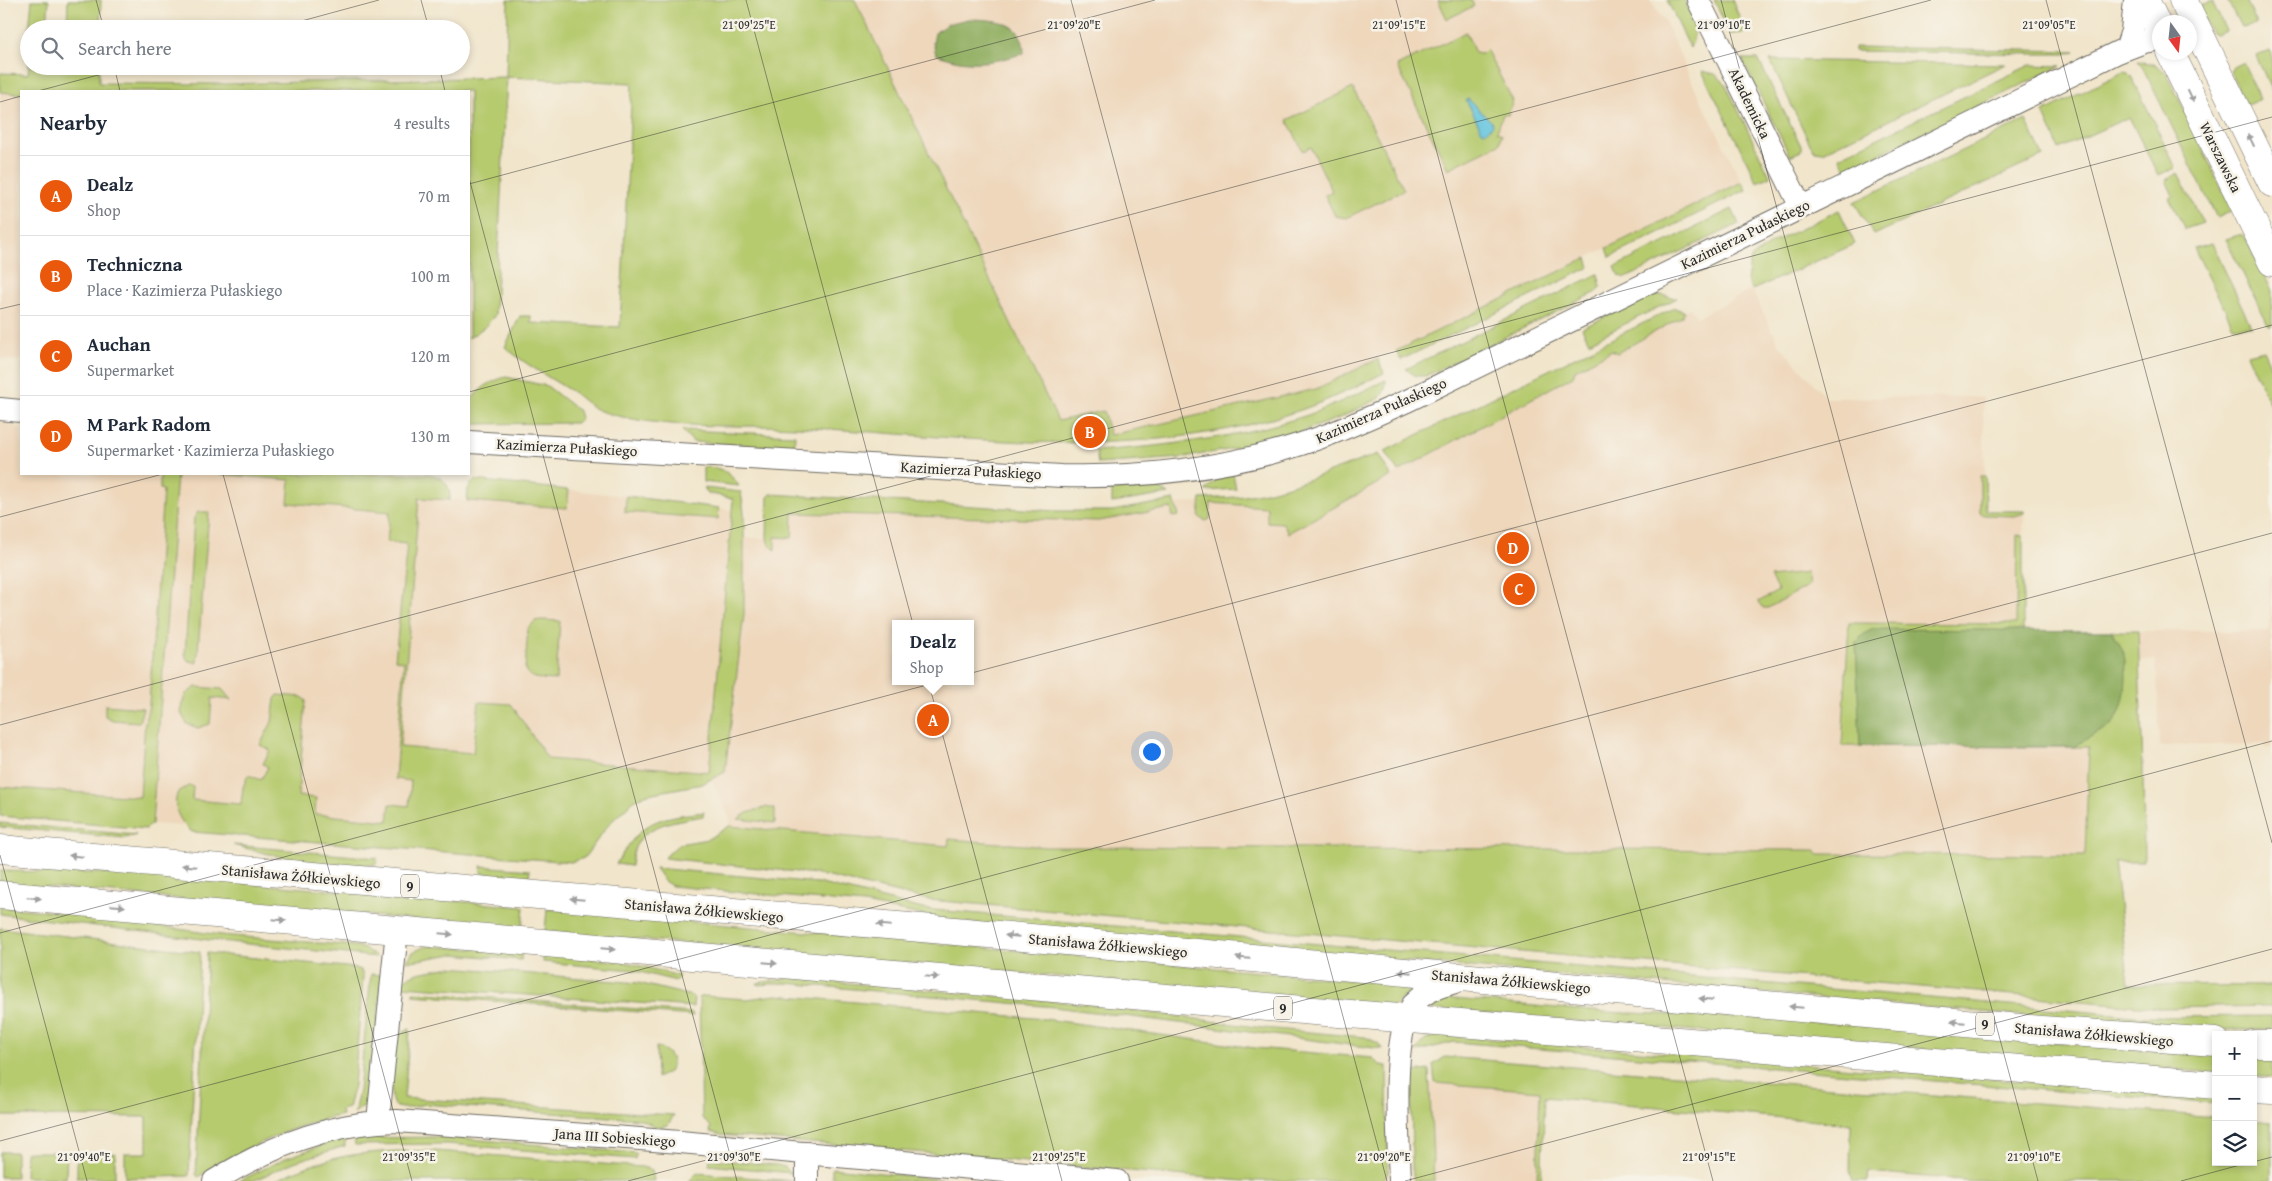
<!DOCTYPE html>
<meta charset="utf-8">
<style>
body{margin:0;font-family:"Gentium Book Plus",serif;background:#f2f2f3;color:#1f2937}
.controls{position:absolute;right:15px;bottom:15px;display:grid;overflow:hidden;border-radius:0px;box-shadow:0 2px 8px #0003}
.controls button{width:45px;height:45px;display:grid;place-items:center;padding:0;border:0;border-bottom:1px solid #e0e1e3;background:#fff;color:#1f2937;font:25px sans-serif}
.compass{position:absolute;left:2152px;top:15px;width:45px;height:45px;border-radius:50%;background:#fff;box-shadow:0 2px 8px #0003;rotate:165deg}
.you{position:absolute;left:1151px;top:751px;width:18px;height:18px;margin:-12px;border:4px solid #fff;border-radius:50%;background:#1a73e8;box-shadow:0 0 0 8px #1a73e833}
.badge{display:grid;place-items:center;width:32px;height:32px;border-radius:50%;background:#ea580c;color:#fff;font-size:16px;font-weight:700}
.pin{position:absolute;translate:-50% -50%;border:2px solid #fff;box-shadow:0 1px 5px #0006}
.popup{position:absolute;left:892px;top:620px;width:82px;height:65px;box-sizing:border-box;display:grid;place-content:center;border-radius:0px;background:#fff;filter:drop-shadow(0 1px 4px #0005);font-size:16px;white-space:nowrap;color:#747a83}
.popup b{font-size:19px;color:#1f2937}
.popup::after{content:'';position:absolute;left:50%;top:100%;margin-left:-10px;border:10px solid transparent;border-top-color:#fff}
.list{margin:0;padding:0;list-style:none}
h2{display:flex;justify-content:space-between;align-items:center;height:65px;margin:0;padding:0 20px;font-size:21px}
h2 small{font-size:16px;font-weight:400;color:#747a83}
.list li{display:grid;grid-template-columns:32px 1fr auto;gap:15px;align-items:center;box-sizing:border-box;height:80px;padding:0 20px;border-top:1px solid #e0e1e3}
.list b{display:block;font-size:19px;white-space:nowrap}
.list p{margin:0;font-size:16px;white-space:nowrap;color:#747a83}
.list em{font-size:16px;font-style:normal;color:#747a83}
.icon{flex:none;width:28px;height:28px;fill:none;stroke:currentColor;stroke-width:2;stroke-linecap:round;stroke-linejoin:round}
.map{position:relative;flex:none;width:2272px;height:1181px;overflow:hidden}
.search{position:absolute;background:#fff;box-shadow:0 2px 8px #0003;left:20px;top:20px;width:450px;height:55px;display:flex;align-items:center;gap:12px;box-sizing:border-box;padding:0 18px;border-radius:28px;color:#747a83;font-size:19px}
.panel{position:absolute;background:#fff;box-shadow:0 2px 8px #0003;left:20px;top:90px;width:450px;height:385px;border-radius:0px}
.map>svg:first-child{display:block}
.built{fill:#eed7bb;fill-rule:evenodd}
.green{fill:#b6ca6e;stroke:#707a4c}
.forest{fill:#90ae61;stroke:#5e6c46}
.water{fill:#60c3df;stroke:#467785}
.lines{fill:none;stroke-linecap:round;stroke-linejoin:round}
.minor-casing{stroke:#706c63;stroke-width:24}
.major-casing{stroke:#706c63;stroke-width:29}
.minor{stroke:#fff;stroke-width:22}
.major{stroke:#fff;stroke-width:28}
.oneway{fill:#a0a0a0}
.ticks{fill:none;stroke:#2b2b2b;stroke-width:1;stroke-opacity:0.45}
.labels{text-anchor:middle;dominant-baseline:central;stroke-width:5;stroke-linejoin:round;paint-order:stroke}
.shield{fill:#f7f3e8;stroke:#686764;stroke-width:1}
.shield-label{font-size:14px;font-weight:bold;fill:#2b2b2b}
.street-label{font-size:15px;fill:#2b2b2b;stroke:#f7f3e8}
.ticks-label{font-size:12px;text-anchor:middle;fill:#2b2b2b;stroke:#f7f3e8;stroke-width:5;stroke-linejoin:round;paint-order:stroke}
</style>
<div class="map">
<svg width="2272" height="1181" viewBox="0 0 2272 1181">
<rect width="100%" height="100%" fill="#f7f3e8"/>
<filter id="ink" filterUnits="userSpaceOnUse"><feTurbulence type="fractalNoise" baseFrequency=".02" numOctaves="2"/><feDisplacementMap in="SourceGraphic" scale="10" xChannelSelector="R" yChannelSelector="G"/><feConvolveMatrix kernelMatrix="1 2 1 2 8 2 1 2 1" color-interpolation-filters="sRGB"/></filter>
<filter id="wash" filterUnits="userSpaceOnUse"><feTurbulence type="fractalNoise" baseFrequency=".0096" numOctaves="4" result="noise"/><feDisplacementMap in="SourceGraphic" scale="20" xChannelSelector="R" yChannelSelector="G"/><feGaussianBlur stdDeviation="1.12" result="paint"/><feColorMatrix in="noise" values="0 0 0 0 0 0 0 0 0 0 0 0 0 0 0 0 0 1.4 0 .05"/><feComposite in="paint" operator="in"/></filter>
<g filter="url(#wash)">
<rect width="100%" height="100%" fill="#f1e5cb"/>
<path class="built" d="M855,0H1649L1665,21L1689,76L1742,182L1316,389L1110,436L1102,411L1058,421Z
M0,92L21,94V361L0,359Z
M1752,290L1779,344L1826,398L1983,397L1985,476L1980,477V512L1984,515L2015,516L2024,513L2023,536H2017L2016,624L1849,623L1842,746L2089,747L2085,855L1816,854V850L1047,847L949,839V846L729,826L730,819L712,780L725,772L744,614V538H792L793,513L1099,521L1171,508L1176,504L1200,502L1268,507L1283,523L1288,533L1573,377L1575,370L1612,350L1617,353L1671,323L1683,316L1684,311L1690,308L1697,317ZM896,624H970V681H896Z
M0,421H9L17,428H21V474H218L290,480L289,503L390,512L387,541L407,543L395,660L404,661L396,779L412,780L409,806L390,804L388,821L315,814L316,798L243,792L241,804L192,800L183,824L185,826L152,824L155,798L0,787Z
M474,480L626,496L731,510L709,772L400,747L419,498L466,501L468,489Z
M2272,576V748H2265L2264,744L2160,746L2156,660H2140L2138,631H2270L2268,577Z
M1429,1083L1540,1091L1537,1181H1434Z"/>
<path class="green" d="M32,0H49L47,25L44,29H29Z
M68,0H101L100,29H69L67,25Z
M508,0H855L1058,421L1103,411L1110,435L1316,389L1378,359L1384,373C1357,386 1330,400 1301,410C1137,465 964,436 796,427C731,424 663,431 600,411C587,406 578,394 566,388C545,375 525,364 505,347L520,316H531V323L620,327L632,83L507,77L495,315L486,326L469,338V91H21V94L0,92V73L28,74L29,63V66H99V83L223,84L506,77Z
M1438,0H1471L1474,6L1447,19Z
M1667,0H1684C1693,18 1699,29 1690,48Z
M1714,0H1732L1746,33L1730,34Z
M2227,0H2246L2257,24L2241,27Z
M2212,1L2226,31L2216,35L2212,34L2198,6Z
M1466,32L1475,53L1481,54L1486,49L1513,101L1508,115L1503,114L1497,132L1502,134L1499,144L1448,169L1397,66Z
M1854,47L2075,51L2065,54H2034L1854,51Z
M2270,50L2272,54V91L2256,56Z
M1742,59H1758L1801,146V151L1790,156Z
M1770,60L2006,64L1823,152L1815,151L1811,146Z
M2137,61L2154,64L2167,74L2232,211L2217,218L2143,68Z
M2243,62L2260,99L2247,105L2230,72L2233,67Z
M2030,65L2061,66L1846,170L1839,157Z
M1702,71L1715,74L1725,83L1770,176L1757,182Z
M2123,72L2128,73L2132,77L2176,168L2158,175L2129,117L2059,149L2043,112Z
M1353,88L1404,190L1346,218L1335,216L1325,195L1332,191L1311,147L1303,151L1287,120Z
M2026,120L2043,156L1874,235L1854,202Z
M2178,173L2203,223L2185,229L2169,198L2173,196L2166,180Z
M1742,182L1746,190L1610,257L1607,248Z
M1732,209L1739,224L1626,278L1619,276L1615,267Z
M1839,210L1855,244L1752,290L1747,280L1751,258L1770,244Z
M2239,235H2244L2272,291V325H2268L2226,239Z
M2212,243L2251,326H2233L2194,248Z
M1587,258L1590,267L1401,360L1396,351Z
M1598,274L1601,287L1597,292L1426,376H1416L1406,369Z
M1661,295L1677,298L1589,342L1582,328L1648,296Z
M1674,308L1684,311L1683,316L1617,353L1612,350L1575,370L1573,376L1398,472L1385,451Z
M2263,350L2272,369V409L2247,354Z
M506,377L547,386L579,411L581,418L576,423L469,424V402C479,389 490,381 506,377Z
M1386,380L1385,390L1380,398L1337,419L1297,433L1227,450L1180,458L1098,464L1096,451C1164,446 1230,439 1295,419C1327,410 1356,394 1386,380Z
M682,430L795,435L794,448L693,442Z
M1378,454L1391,476L1288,533L1283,523L1267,522V507L1211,503L1210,519L1206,521L1199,517L1201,499C1213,498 1225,498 1236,497C1283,492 1334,470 1378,454Z
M703,467C719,466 730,472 739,486L703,482Z
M1233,473L1236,489L1205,491L1220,477Z
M160,474H177L152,824L146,829L0,816V787L140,797L145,722L149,705L163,490L160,489Z
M218,474H429C444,477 450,484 450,500L419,498L400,747L473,753L479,702L511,704L548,759L709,772L733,499L708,493L704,488L741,492L744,512V614L725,772L702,784L648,794L634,800L609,824L584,858L571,862L192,832C180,822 171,807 178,792L190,785L193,787L192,800L241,804L243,787L248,775L261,780L268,767L263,764L270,750L260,745L272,722L275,699L278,695L302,697L306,700L298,796L316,798L315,814L388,821L390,804L409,806L411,781L395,779L404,661L395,660L407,544L387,542L390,512L288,503L290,480Z
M1980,476H1985L1986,511H2024V513L2015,516L1984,515L1980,512Z
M474,480L569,490L567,508L467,501L468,489Z
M1148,486L1157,487L1169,494L1112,503V489L1114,488Z
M771,494L1057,511H1112L1174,500L1179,516L1173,517L1171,508L1099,521L793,513L792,538L775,537V550L768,543L767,537L768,497Z
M626,496L719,508L718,519L625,512Z
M198,512H209L197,663L187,660L185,654L194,518Z
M2017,535L2023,536V632L2138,631L2143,768L2144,862H2114L2129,985L2272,986V1006L2161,1008L929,900L816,874L664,858L679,844L708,839L729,826L948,846L949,839L1047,847L1816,850L1817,854L2085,855L2089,747L1842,746L1849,623L2016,624Z
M1807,573L1809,585L1768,608H1763L1758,602L1778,591L1770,577Z
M541,620L560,621L556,680C545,679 529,681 525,669L528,628L535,621Z
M196,687L222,689L231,700L212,698L210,724L198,728L187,724L181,713L185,695Z
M105,705L143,708L139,722L112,720L105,716Z
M766,807L775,809V823L738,819L747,813Z
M704,812L703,816C670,822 633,824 631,866L616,864C643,820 654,818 704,812Z
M0,823L136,835L125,838L0,827Z
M233,845L377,858L376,864C327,870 280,857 233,845Z
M481,866L530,870L528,884L482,873Z
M655,868L818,883L923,909L2146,1017L2272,1016V1030H2187L959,922L864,904L672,886L664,881Z
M0,871L141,874L524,907L522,929L0,883Z
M0,907L60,912L220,935L357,946L367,950L376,957L209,940L0,914Z
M547,909L1407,985L1408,993L1395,1006L545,931Z
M0,928L200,952L189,1176L125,1178V1153H147V1117L0,1116Z
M426,946L522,952L521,960L453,954L406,962L413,952Z
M207,953L356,968L361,970L363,977L354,1085L348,1108L341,1110L342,1115C289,1126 243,1150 198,1177L196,1174Z
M543,954L625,962L679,976L676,981L632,970L543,962Z
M451,967L638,983L692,996L694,999L693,1007L402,986V980L417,973Z
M371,974L382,975L371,1091L366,1104L354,1113L359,1090Z
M790,978L1085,1004L1263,1028L1365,1037L1378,1043L1382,1049L1054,1007L786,983L758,985L757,983Z
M413,992L692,1013L693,1016L413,995Z
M776,995L1045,1019L1255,1048L1373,1058L1380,1065L1387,1066L1388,1173L1383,1181H1243L721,1135L710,1132L711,1127L702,1118L699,998L703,996L747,999Z
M1443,998L1604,1012L1781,1019L2216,1056V1073L1428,1009L1430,1001Z
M410,1029L404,1098L674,1115L668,1125L657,1127L639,1119L424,1104C386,1116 390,1101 393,1070C394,1060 393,1046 398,1038C400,1033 405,1031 410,1029Z
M1438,1035L2216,1097V1104L1454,1042L1415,1052L1425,1040Z
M656,1047C668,1049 677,1060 669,1072L657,1078Z
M1445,1057L2216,1117V1162H2253V1120L2272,1122V1181H1976L1868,1172L1867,1181H1853L1850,1171L1851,1124L1545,1097L1541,1181H1537L1540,1091L1435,1083L1433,1065Z
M2272,1057V1078L2253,1076V1058Z
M1429,1070L1434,1181H1414L1412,1168L1411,1072Z
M354,1136H358L359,1138L447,1137L636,1153L635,1159L447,1144L355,1145Z
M345,1137V1146L294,1162L253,1181H239L286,1158Z
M398,1151H436L642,1167L652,1170L654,1181H274C319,1159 348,1153 398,1151Z
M0,1152H16V1177H0Z
M26,1152H67L66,1178L25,1177Z
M77,1153H115V1178L77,1177Z
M710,1159L777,1165L785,1167L791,1173L709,1165Z
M832,1168L959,1181H876L832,1177Z
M697,1173L793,1181H689Z"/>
<path class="forest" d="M968,19C994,20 1024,19 1024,53C994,63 965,67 936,54L933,43L935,33L947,24Z
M1873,629L2112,631C2115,638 2121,645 2123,652C2129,670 2126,713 2111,725C2099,734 2086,737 2075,747L1860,746L1856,642L1864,634Z"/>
<path class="water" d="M1468,99L1493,123V125L1485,132L1482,131L1466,100Z"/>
</g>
<g filter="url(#ink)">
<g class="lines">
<defs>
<path id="minor" d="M1698,0L1801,207
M2126,49L2132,31L2135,0
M0,409L21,411
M469,442L1061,476C1152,478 1245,466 1330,434C1356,424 1382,412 1407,401L2118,52L2144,42L2160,39
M378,1121L397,930
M214,1181C269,1147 332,1122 397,1121L680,1142L1117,1181
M807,1181V1153
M1400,1181C1399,1142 1389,1028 1416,1001C1429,988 1449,984 1465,979"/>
<path id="major" d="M2145,0L2160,31
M2183,0L2272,183
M2170,52L2272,262
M0,849L933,929L2042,1030L2216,1042
M0,895L1314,1011L2216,1085
M2253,1044H2272
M2253,1089L2272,1090"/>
</defs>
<use href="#minor" class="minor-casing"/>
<use href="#major" class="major-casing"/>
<use href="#minor" class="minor"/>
<use href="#major" class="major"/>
</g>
<defs><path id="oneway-solid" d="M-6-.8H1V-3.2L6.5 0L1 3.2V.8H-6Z" transform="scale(1.25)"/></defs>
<g class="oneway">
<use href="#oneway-solid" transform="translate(2191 96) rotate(64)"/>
<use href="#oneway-solid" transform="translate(2251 140) rotate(-116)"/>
<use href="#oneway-solid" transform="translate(76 856) rotate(-175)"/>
<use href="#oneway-solid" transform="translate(189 866) rotate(-175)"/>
<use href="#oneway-solid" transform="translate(34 898) rotate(5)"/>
<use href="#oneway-solid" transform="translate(577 899) rotate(-175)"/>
<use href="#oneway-solid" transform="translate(118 906) rotate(5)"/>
<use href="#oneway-solid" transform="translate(279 920) rotate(5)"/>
<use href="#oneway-solid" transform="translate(884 925) rotate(-175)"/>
<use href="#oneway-solid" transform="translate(446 934) rotate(5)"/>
<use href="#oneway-solid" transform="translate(1012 936) rotate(-175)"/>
<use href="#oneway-solid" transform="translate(608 949) rotate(5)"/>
<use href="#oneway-solid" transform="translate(1243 958) rotate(-175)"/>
<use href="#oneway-solid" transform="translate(770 963) rotate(5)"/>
<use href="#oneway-solid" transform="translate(1405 972) rotate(-175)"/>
<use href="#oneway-solid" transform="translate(932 977) rotate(5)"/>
<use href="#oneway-solid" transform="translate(1706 999) rotate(-175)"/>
<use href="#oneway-solid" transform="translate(1796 1007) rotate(-175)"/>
<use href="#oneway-solid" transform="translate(1958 1022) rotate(-175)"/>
</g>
</g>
<path class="ticks" d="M96,0L104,29M421,0L429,29M746,0L1062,1181M1071,0L1387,1181M1396,0L1713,1181M1721,0L2038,1181M2046,0L2272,843M272,29L379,0M114,66L120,91M439,66L445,91M38,91L132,66M0,102L21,96M469,178L737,1181M469,184L1155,0M0,309L21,304M469,392L1931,0M223,474L412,1181M0,517L163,474M0,725L2272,117M0,855L87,1181M0,933L2272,325M0,1141L2272,533M2253,1162L2272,1157M628,1181L2272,741M1405,1181L2272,949M2181,1181L2251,1162"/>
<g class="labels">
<g class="shield">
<rect x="401" y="874.5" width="18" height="23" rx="4"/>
<rect x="1274" y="996.5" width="18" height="23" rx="4"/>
<rect x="1976" y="1012.5" width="18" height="23" rx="4"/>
</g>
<g class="shield-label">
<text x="410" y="886">9</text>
<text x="1283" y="1008">9</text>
<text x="1985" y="1024">9</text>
</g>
<g class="street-label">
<text transform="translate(1750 103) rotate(64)">Akademicka</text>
<text transform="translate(2221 157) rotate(64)">Warszawska</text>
<text transform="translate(1745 234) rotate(-26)">Kazimierza Pułaskiego</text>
<text transform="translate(1381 410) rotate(-24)">Kazimierza Pułaskiego</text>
<text transform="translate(567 447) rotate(3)">Kazimierza Pułaskiego</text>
<text transform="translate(971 470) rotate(3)">Kazimierza Pułaskiego</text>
<text transform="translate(301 876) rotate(5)">Stanisława Żółkiewskiego</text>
<text transform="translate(704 910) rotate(5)">Stanisława Żółkiewskiego</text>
<text transform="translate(1108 945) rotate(5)">Stanisława Żółkiewskiego</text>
<text transform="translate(1511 981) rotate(5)">Stanisława Żółkiewskiego</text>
<text transform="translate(2094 1034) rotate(5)">Stanisława Żółkiewskiego</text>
<text transform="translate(615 1137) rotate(4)">Jana III Sobieskiego</text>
</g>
</g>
<g class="ticks-label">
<text x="749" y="29">21°09'25"E</text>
<text x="1074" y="29">21°09'20"E</text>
<text x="1399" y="29">21°09'15"E</text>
<text x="1724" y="29">21°09'10"E</text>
<text x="2049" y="29">21°09'05"E</text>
<text x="84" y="1161">21°09'40"E</text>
<text x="409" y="1161">21°09'35"E</text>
<text x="734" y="1161">21°09'30"E</text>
<text x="1059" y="1161">21°09'25"E</text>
<text x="1384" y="1161">21°09'20"E</text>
<text x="1709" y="1161">21°09'15"E</text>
<text x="2034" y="1161">21°09'10"E</text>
</g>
</svg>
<div class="controls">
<button>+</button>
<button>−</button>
<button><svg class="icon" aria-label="layers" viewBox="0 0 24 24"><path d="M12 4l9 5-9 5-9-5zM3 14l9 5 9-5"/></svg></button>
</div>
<svg class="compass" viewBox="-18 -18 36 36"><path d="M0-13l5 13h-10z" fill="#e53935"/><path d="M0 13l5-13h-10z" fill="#747a83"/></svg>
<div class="you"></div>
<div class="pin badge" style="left:933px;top:720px">A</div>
<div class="popup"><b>Dealz</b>Shop</div>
<div class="pin badge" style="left:1090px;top:432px">B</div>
<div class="pin badge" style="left:1519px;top:589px">C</div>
<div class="pin badge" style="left:1513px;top:548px">D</div>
<div class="search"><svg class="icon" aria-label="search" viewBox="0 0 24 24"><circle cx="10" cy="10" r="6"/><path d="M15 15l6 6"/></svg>Search here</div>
<section class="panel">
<h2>Nearby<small>4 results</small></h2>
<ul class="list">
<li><span class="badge">A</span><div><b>Dealz</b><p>Shop</p></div><em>70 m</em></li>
<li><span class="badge">B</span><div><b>Techniczna</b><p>Place · Kazimierza Pułaskiego</p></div><em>100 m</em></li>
<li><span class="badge">C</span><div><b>Auchan</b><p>Supermarket</p></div><em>120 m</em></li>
<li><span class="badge">D</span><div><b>M Park Radom</b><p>Supermarket · Kazimierza Pułaskiego</p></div><em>130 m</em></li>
</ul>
</section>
</div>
